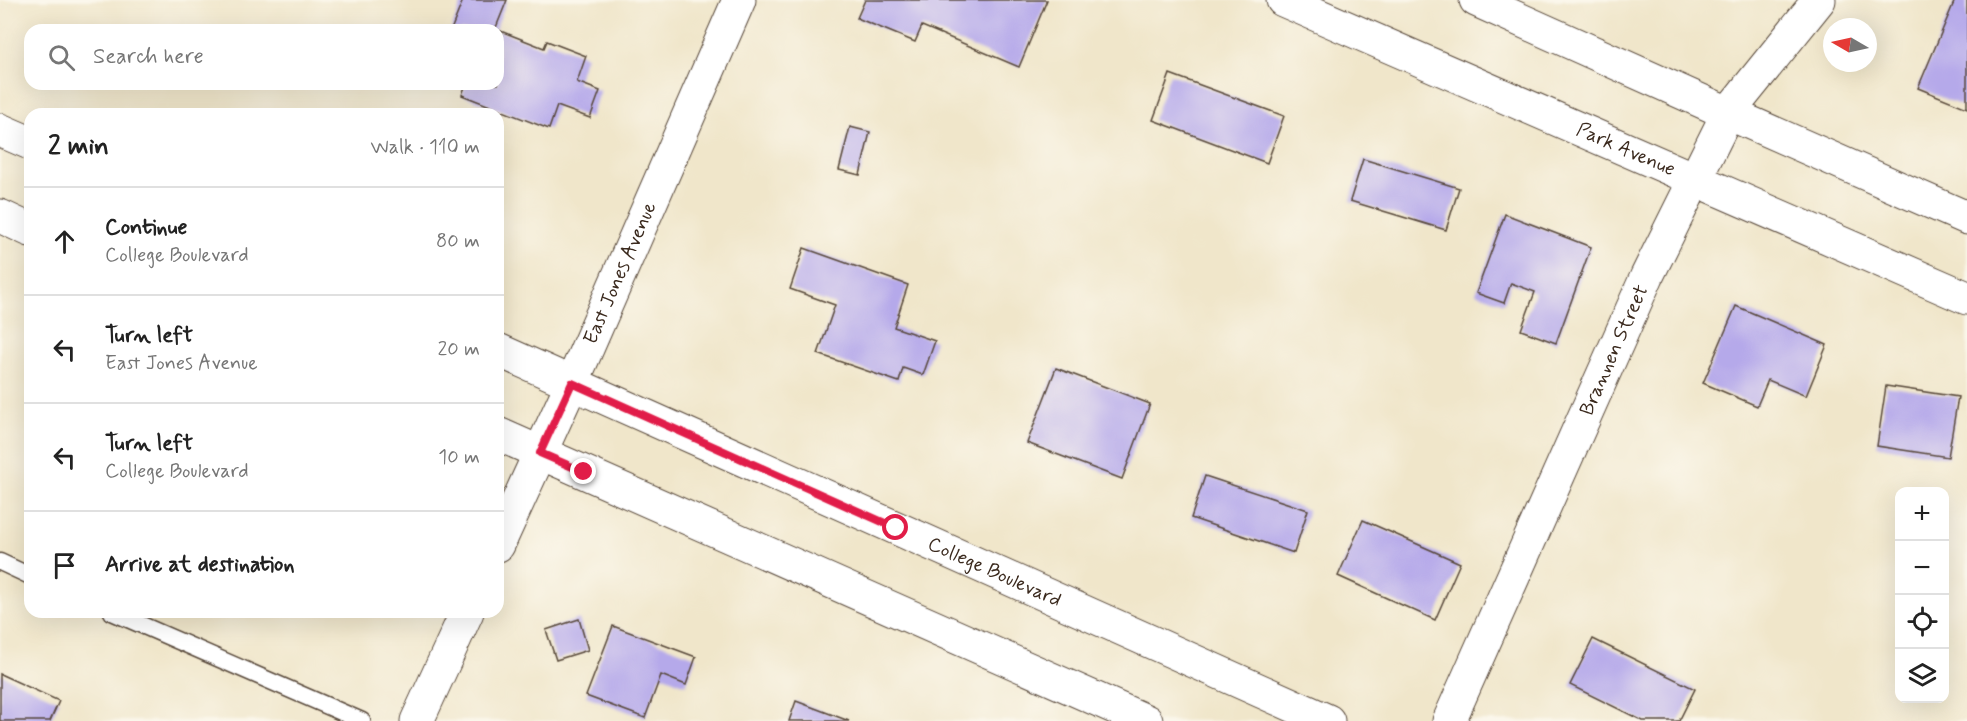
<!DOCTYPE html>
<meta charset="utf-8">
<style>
body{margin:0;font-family:Mynerve,sans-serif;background:#f2f2f2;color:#222}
.controls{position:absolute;right:18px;bottom:18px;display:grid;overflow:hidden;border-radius:12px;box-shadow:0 6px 24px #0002}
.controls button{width:54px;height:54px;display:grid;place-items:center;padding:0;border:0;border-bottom:2px solid #e0e0e0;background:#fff;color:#222;font:30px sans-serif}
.compass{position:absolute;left:1823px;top:18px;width:54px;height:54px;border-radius:50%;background:#fff;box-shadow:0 6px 24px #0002;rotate:279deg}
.stop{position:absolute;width:18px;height:18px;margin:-14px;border:4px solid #e11d48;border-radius:50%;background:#fff}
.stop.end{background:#e11d48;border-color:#fff;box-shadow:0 2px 6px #0008}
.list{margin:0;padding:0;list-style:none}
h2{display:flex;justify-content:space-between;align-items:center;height:78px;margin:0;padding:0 24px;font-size:26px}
h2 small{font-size:20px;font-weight:400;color:#767676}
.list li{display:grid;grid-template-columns:39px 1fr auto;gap:18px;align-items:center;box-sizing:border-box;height:108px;padding:0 24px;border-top:2px solid #e0e0e0}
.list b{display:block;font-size:22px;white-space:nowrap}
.list p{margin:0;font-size:20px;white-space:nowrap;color:#767676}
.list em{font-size:20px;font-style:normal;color:#767676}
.icon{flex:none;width:33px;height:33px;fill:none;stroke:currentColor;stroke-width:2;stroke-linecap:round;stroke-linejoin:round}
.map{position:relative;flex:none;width:1967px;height:721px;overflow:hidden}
.search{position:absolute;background:#fff;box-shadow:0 6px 24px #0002;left:24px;top:24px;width:480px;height:66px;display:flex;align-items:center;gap:15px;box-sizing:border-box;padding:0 21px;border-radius:18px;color:#767676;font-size:22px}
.panel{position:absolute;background:#fff;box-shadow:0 6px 24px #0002;left:24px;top:108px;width:480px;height:510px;border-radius:18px}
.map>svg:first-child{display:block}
.building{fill:#b5a9ea}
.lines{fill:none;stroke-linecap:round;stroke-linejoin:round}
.lane-casing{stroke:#564638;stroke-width:19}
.street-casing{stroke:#564638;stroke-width:35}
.secondary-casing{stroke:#564638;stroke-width:35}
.lane{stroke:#fff;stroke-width:16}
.street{stroke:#fff;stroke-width:33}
.secondary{stroke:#fff;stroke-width:33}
.route{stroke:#e11d48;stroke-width:8}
.labels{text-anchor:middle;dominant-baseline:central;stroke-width:4.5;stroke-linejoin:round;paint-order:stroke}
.street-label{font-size:20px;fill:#3b2a1e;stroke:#fbf7ec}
</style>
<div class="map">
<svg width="1967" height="721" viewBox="0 0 1967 721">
<rect width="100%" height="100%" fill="#fbf7ec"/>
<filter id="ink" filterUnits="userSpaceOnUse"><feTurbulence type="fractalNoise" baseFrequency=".0167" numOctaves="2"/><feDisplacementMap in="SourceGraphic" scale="12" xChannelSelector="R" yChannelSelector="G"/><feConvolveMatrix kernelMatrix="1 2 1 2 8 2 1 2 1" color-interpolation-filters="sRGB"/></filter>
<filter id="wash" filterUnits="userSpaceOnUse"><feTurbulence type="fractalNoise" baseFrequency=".008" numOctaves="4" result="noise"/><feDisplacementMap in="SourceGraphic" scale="24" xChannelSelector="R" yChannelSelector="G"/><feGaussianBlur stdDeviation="1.35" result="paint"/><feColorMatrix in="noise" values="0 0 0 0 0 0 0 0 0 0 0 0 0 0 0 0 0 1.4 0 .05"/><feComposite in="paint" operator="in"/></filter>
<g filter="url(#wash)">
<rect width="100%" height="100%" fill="#f0e6ca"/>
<g id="blocks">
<path class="building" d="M463,0H507L495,30H451Z
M865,0H1047L1019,67L922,26L915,42L857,18Z
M1955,0H1967V108L1918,88Z
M498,30L544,48L547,41L586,56L577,82L600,91L590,118L557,106L549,129L462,95L466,84H498Z
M1170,74L1284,116L1267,163L1153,120Z
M850,127L870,132L860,175L839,170Z
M1363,159L1459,188L1446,230L1350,201Z
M1505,214L1591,247L1556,343L1521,330L1535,292L1511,283L1504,303L1476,293Z
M804,248L908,285L894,327L935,341L923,375L903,368L899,382L818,354L835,305L790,289Z
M1736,306L1827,345L1806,396L1768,380L1757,406L1703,383Z
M1056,368L1150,404L1122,479L1027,443Z
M1886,386L1958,397L1948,457L1877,446Z
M1205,476L1308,510L1294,553L1191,518Z
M1363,520L1460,563L1435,620L1338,576Z
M579,619L588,650L556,660L546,630Z
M613,626L696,657L686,685L661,675L645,718L586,696Z
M1593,639L1695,689L1679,721H1643L1570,685Z
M0,674L59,701L50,721H0Z
M796,701L849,721H789Z"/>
</g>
</g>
<g filter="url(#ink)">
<use href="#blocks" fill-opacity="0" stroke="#564638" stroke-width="1.5"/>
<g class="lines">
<defs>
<path id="lane" d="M0,562L30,576
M112,612L362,721"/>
<g id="street">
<path id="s1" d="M1283,0L1967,298"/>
<path d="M1476,0L1728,113L1967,218"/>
<path d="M0,130L30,143"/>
<path d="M0,216L30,230"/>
<path id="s2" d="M498,350L1328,721"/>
<path d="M498,434L1146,721"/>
<path id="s3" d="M498,545L572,383L739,0"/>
<path d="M417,721L467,612"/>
</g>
<g id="secondary">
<path id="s4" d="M1449,721L1647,276L1728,113L1819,0"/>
</g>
</defs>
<use href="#lane" class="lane-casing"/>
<use href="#street" class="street-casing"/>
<use href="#secondary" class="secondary-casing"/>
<use href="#lane" class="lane"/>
<use href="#street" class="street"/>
<use href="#secondary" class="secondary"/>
</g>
</g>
<g class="lines" filter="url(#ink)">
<path class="route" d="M584,472L540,453L572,383L896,528"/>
</g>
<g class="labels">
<g class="street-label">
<text stroke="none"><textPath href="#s1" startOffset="374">Park Avenue</textPath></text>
<text stroke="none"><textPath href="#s3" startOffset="298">East Jones Avenue</textPath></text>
<text stroke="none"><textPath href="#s4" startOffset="406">Brannen Street</textPath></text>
<text stroke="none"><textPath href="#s2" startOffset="544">College Boulevard</textPath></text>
</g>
</g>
</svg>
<div class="controls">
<button>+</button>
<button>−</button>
<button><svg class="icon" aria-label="locate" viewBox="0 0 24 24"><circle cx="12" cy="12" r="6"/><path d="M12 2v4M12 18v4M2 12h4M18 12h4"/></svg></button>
<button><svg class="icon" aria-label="layers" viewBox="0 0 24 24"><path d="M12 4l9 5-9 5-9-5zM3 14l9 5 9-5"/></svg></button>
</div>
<svg class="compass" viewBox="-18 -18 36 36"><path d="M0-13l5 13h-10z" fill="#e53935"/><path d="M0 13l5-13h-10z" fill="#767676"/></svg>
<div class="stop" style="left:896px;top:528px"></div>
<div class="stop end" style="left:584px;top:472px"></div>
<div class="search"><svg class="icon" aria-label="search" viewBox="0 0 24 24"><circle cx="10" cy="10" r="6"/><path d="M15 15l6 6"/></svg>Search here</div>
<section class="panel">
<h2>2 min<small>Walk · 110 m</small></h2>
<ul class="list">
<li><svg class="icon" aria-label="ahead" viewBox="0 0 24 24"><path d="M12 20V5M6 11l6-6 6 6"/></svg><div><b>Continue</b><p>College Boulevard</p></div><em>80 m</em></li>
<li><svg class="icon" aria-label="left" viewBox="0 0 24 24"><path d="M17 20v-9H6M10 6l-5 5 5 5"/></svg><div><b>Turn left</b><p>East Jones Avenue</p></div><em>20 m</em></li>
<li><svg class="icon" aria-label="left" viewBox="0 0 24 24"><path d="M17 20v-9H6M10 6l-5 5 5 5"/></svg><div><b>Turn left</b><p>College Boulevard</p></div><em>10 m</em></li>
<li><svg class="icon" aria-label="arrive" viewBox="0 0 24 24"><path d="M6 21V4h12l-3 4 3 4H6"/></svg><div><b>Arrive at destination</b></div></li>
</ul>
</section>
</div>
